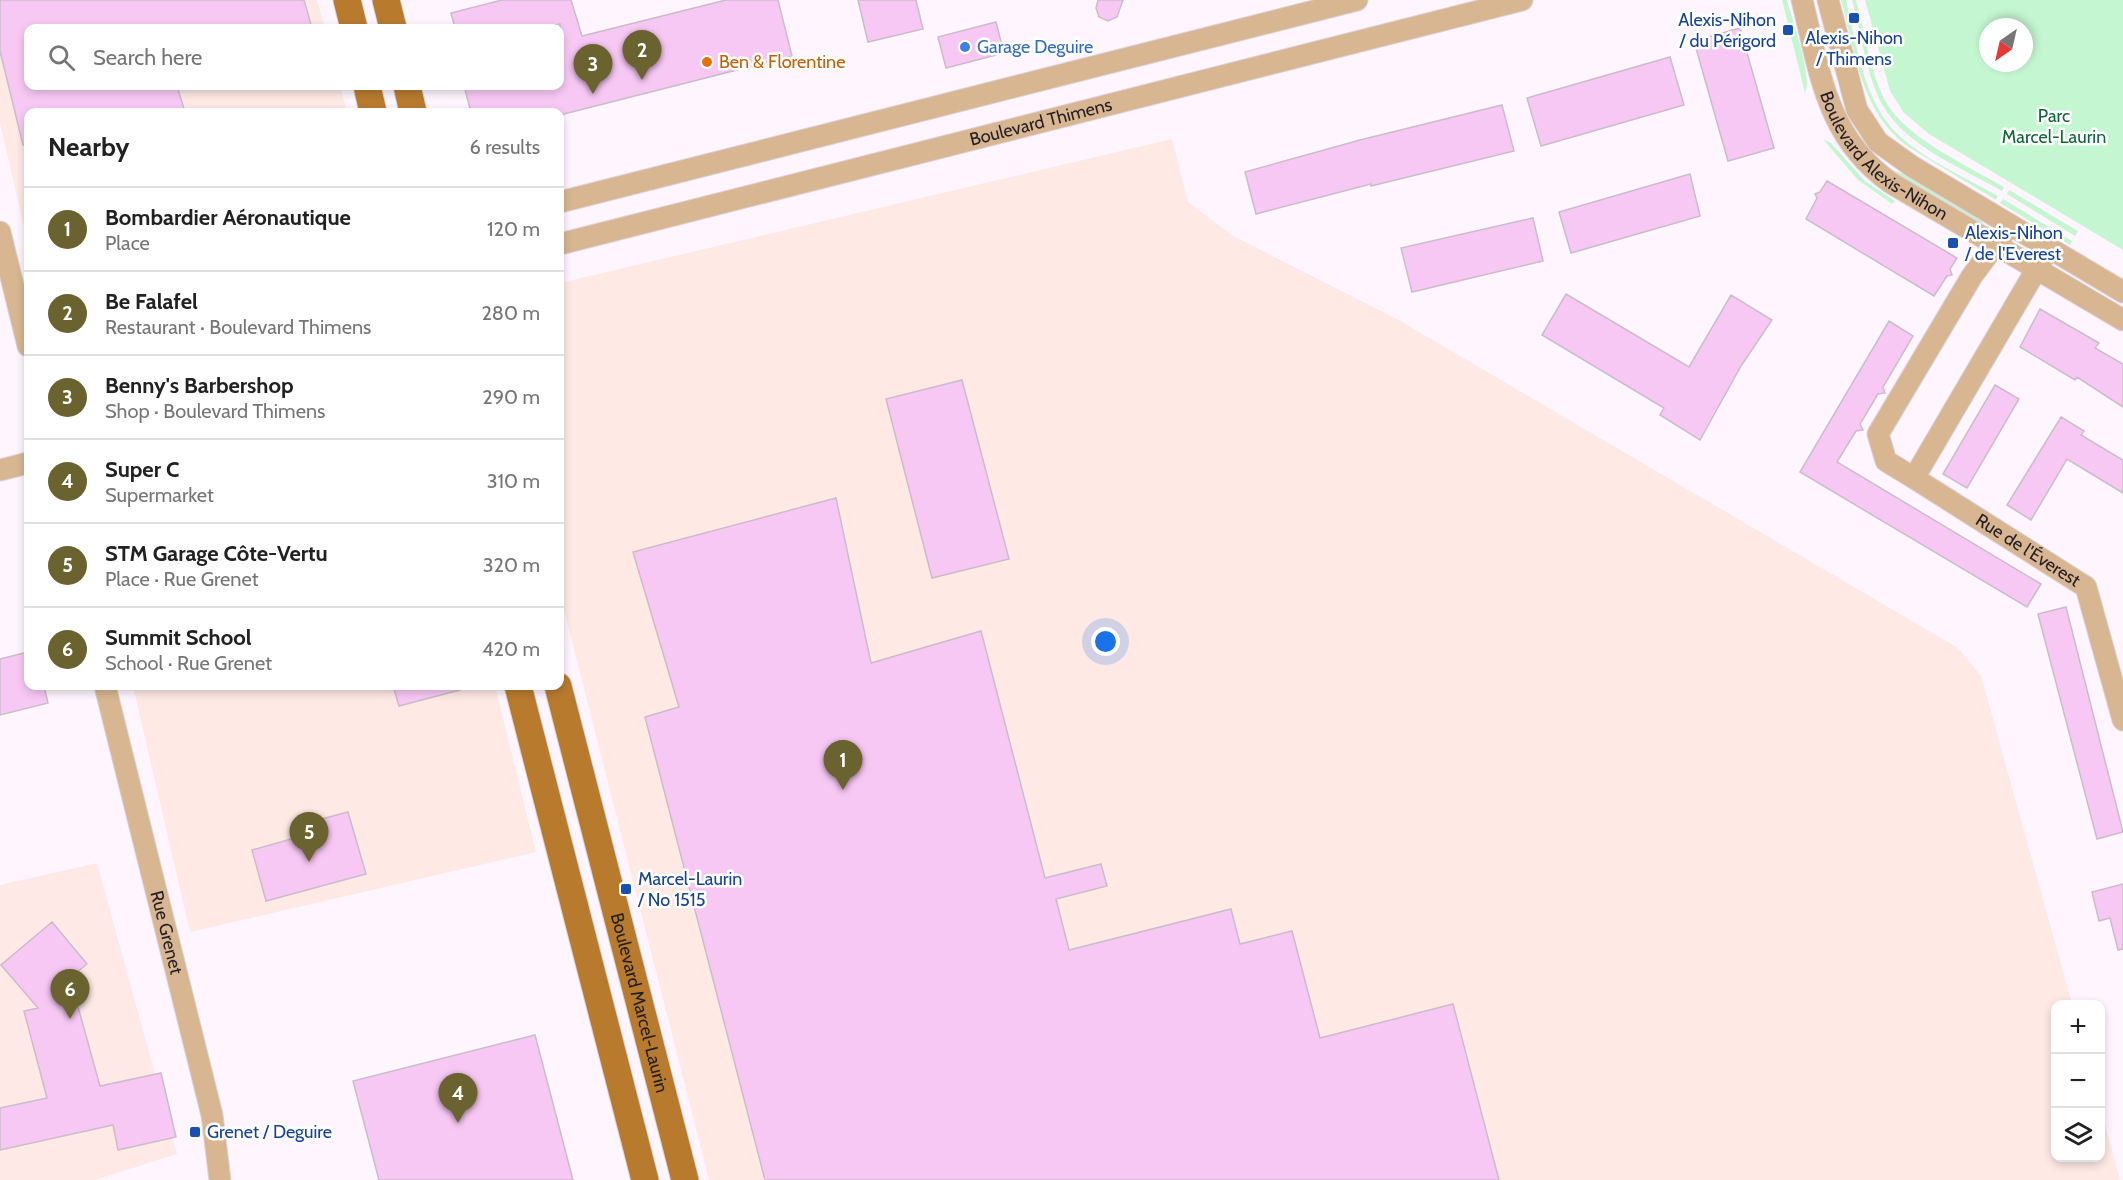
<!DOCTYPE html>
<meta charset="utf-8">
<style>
body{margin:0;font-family:Cabin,sans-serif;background:#f6f6f6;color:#222}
.controls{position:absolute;right:18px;bottom:18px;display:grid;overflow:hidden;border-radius:12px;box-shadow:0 3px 9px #0003}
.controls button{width:54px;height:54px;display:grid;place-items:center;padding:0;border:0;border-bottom:2px solid #e0e0e0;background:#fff;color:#222;font:30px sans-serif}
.compass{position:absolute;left:1979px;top:18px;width:54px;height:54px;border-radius:50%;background:#fff;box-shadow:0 3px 9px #0003;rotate:214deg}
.you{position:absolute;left:1106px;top:642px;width:21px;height:21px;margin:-15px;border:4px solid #fff;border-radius:50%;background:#1a73e8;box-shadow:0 0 0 9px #1a73e833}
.badge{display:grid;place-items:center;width:39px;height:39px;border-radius:50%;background:#6a632f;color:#fff;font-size:20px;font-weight:700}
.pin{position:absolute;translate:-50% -50px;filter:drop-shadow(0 2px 3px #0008)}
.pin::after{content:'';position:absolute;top:32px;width:21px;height:18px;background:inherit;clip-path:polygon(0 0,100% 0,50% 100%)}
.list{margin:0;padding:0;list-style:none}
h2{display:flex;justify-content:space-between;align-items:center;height:78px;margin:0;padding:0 24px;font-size:26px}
h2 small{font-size:20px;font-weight:400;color:#767676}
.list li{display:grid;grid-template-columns:39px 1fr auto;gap:18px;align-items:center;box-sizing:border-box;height:84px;padding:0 24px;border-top:2px solid #e0e0e0}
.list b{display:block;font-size:22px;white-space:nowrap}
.list p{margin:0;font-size:20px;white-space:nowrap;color:#767676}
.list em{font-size:20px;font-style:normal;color:#767676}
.icon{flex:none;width:33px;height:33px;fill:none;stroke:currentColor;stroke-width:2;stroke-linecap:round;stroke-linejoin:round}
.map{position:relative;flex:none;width:2123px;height:1180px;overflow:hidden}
.search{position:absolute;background:#fff;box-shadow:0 3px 9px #0003;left:24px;top:24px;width:540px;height:66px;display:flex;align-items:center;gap:15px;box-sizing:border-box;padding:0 21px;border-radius:12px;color:#767676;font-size:22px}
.panel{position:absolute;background:#fff;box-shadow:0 3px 9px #0003;left:24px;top:108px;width:540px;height:582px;border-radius:12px}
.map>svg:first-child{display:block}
.industrial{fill:#fee9e5}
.education{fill:#ffe9e7}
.green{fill:#c4f6d1;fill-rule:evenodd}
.building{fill:#f8c8f5;stroke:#cbbcca;stroke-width:1.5}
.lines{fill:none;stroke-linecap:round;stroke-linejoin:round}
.minor-casing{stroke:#dcd3db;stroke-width:23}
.major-casing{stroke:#dcd3db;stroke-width:29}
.minor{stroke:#d8b692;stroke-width:21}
.major{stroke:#b87b2e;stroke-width:27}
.transit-dot{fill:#1a4fb4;stroke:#fff;stroke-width:2}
.shop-dot{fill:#3f7fe0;stroke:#fff;stroke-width:2}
.food-dot{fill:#e8710a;stroke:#fff;stroke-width:2}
.labels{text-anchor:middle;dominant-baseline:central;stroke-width:5;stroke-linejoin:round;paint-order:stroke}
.transit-label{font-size:18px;fill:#164399;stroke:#fff;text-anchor:start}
.shop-label{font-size:18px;fill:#366cbe;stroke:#fff;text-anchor:start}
.food-label{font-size:18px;fill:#c56008;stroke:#fff;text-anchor:start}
.park-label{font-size:18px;fill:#126738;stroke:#fff}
.street-label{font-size:18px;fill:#241e24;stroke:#fff}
</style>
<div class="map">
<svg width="2123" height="1180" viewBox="0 0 2123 1180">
<rect width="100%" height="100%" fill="#fff5fe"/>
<path class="industrial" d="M0,0H317L325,28H28V86H340L347,112H28V244L0,123Z
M1172,139L1188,202L1233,236L1397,319L1958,648L1981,676L2072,1004H2056V1158H2100L2101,1109L2120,1180H709L560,594V283Z
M133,686H495L536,852L190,932Z"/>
<path class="education" d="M97,863L177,1154L95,1180H0V885Z"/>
<path class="green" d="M1782,0H1787C1792,20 1813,77 1805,93Z
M1841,0H1846C1856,42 1862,91 1890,126C1914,155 1965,177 1998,196L1996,200L1910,148C1861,114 1856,54 1841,0Z
M1852,0H1856C1864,30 1871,75 1886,102C1906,138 1968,166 2004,187L2002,191C1962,168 1907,147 1883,106C1867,78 1861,32 1852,0Z
M1865,0H2123V250L1929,134L1904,113L1890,91ZM1988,27H2024V63H1988Z
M1823,139L1831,143L1865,181L1895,201L1892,204L1858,180Z
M1868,150L1892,170L1911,176L1986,216L1978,229L1889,175Z
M2009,190L2078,231L2075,236L2007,194Z
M2003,199L2072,241L2070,245L2000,203Z"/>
<path class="building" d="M0,0H304L312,28H28V86H177L185,112H28V145H23L0,51Z
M502,0H571L582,36L726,0H778L792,56L560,115V112H471L464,86H560V24L542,28H455L451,13Z
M858,0H916L923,29L868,42Z
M1098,0H1123L1117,17L1108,21L1099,17L1096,8Z
M996,22L1004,53L946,68L938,37Z
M1740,28L1774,148L1728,161L1694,41Z
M1670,57L1684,105L1541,146L1527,98Z
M1502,105L1514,151L1371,186V184L1256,214L1245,172L1360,140Z
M1690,174L1700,216L1571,253L1559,212Z
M1827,181L1957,258L1950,269L1952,275L1947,276L1934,296L1806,219L1817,198L1815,194L1820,192Z
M1533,218L1543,261L1412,292L1401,248Z
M1566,294L1689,367L1731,295L1772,320L1741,366L1700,440L1660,415L1664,408L1542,335Z
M2040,309L2099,343L2095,348L2123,364V407L2077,377L2075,380L2020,347Z
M1889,321L1913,336L1883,387L1885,393L1878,394L1860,424L1863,430L1856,431L1837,462L2041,584L2027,607L1800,472Z
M962,380L1009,559L932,578L886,399Z
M1995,385L2019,399L1967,488L1943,474Z
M2061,417L2084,431L2081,435L2123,460V493L2067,459L2031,520L2007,505Z
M836,498L871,663L981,631L1045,878L1101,864L1107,886L1056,899L1069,950L1231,909L1240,944L1292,931L1320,1038L1453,1004L1499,1180H765L645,717L679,707L633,552Z
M2066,607L2123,832L2097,839L2038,614Z
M28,652V686H44L48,703L0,715V659Z
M393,686H459L460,690L399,706Z
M348,812L366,874L266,901L252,850L302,836L299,825Z
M2123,884V949L2118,950L2110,918L2099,921L2092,892Z
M52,922L87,964L70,978L100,1086L161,1073L176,1137L118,1150L113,1125L0,1150V1108L47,1098L24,1011L38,1008L1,965Z
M535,1035L573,1180H379L353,1081Z"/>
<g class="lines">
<defs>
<g id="minor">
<path id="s1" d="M1802,0C1820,72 1826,137 1891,183L2123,320"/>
<path d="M1828,0L1857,110L1878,142L1913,167L2123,292"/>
<path d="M560,202L1357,0"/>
<path d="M2010,225L1972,276L1878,434L1886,461L1914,478L2049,248"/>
<path d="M0,232L28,346"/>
<path id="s2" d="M560,244L1522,0"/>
<path d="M0,470L28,463"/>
<path id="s3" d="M1914,478L2086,587L2123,720"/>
<path id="s4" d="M105,686L212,1115L220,1180"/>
</g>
<g id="major">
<path d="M347,0L354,28"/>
<path d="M386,0L393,28"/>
<path d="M367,86L373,112"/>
<path d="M407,86L413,112"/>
<path d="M518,686L645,1180"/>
<path id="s5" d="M558,686L685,1180"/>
</g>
</defs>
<use href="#minor" class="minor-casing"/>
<use href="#major" class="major-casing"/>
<use href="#minor" class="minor"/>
<use href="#major" class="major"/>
</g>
<g class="transit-dot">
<rect x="1848" y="12" width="12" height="12" rx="3"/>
<rect x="1782" y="24" width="12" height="12" rx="3"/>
<rect x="1947" y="237" width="12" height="12" rx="3"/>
<rect x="620" y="883" width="12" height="12" rx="3"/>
<rect x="189" y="1126" width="12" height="12" rx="3"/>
</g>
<circle class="shop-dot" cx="965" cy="47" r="6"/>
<circle class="food-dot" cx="707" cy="62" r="6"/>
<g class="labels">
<g class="transit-label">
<text x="1776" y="20" text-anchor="end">Alexis-Nihon<tspan x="1776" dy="21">/ du Périgord</tspan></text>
<text x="1854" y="38" text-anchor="middle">Alexis-Nihon<tspan x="1854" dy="21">/ Thimens</tspan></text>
<text x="1965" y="233">Alexis-Nihon<tspan x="1965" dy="21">/ de l'Everest</tspan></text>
<text x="638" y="879">Marcel-Laurin<tspan x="638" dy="21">/ No 1515</tspan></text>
<text x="207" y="1132">Grenet / Deguire</text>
</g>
<g class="shop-label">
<text x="977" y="47">Garage Deguire</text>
</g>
<g class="food-label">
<text x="719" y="62">Ben &amp; Florentine</text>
</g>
<g class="park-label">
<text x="2054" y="116">Parc<tspan x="2054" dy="21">Marcel-Laurin</tspan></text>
</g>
<g class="street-label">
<text stroke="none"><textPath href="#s2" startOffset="496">Boulevard Thimens</textPath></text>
<text stroke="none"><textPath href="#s1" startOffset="184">Boulevard Alexis-Nihon</textPath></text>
<text stroke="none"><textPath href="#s3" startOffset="135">Rue de l'Éverest</textPath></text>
<text stroke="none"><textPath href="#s4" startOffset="254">Rue Grenet</textPath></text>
<text stroke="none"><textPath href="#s5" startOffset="327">Boulevard Marcel-Laurin</textPath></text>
</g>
</g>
</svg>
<div class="controls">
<button>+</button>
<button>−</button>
<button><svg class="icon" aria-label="layers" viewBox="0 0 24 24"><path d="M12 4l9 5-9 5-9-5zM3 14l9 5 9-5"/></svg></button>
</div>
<svg class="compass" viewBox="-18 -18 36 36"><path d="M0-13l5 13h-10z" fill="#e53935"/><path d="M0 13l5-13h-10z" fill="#767676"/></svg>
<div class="you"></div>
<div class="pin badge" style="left:843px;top:790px">1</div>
<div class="pin badge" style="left:642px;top:80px">2</div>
<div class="pin badge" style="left:593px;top:94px">3</div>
<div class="pin badge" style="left:458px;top:1123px">4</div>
<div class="pin badge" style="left:309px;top:862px">5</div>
<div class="pin badge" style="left:70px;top:1019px">6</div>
<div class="search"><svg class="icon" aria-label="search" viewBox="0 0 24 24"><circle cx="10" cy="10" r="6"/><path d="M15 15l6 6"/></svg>Search here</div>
<section class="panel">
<h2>Nearby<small>6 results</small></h2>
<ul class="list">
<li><span class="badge">1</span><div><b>Bombardier Aéronautique</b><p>Place</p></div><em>120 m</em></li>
<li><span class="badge">2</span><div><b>Be Falafel</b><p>Restaurant · Boulevard Thimens</p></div><em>280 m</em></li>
<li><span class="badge">3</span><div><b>Benny's Barbershop</b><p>Shop · Boulevard Thimens</p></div><em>290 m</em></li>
<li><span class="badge">4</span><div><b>Super C</b><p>Supermarket</p></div><em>310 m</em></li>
<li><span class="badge">5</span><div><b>STM Garage Côte-Vertu</b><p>Place · Rue Grenet</p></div><em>320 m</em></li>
<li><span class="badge">6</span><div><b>Summit School</b><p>School · Rue Grenet</p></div><em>420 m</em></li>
</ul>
</section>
</div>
